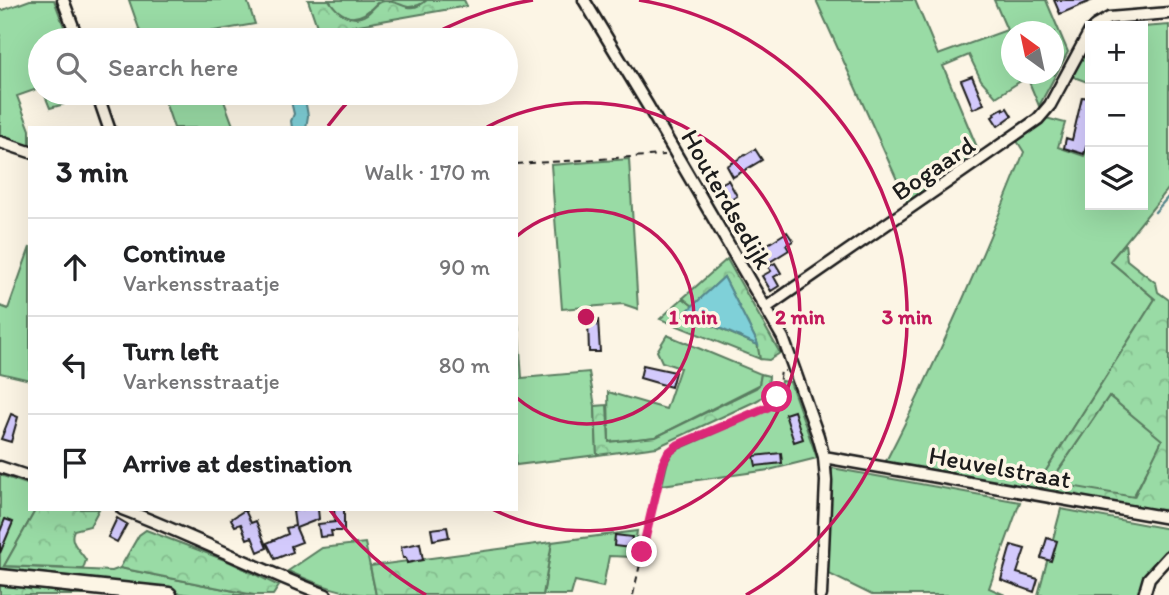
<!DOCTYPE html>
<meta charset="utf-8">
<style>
body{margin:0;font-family:Itim,sans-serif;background:#f6f6f6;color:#202124}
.controls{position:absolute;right:21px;top:21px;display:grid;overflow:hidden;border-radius:0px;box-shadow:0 7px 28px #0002}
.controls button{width:63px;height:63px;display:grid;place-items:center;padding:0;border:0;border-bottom:2px solid #e0e0e0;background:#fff;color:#202124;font:35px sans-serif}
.compass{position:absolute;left:1001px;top:21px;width:63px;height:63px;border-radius:50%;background:#fff;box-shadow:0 7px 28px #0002;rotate:327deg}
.stop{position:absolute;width:21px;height:21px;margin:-16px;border:5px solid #db2777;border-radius:50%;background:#fff}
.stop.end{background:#db2777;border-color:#fff;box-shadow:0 2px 7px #0008}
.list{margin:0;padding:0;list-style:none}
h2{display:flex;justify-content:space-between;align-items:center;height:91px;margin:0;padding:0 28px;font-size:30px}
h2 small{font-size:23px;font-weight:400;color:#757577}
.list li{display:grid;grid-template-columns:46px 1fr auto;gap:21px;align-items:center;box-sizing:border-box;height:98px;padding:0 28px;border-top:2px solid #e0e0e0}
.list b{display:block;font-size:26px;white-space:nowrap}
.list p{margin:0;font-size:23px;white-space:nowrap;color:#757577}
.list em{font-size:23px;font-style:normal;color:#757577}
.icon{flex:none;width:38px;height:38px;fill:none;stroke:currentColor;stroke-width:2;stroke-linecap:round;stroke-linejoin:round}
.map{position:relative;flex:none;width:1169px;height:595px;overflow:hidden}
.search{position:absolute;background:#fff;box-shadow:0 7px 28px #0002;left:28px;top:28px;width:490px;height:77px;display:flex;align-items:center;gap:18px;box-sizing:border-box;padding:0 24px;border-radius:38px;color:#757577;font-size:26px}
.panel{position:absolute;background:#fff;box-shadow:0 7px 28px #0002;left:28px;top:126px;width:490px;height:385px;border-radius:0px}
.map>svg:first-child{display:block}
.green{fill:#99dba5;stroke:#5a7c60;stroke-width:2;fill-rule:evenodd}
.forest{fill:url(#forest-crowns);stroke:#5a7c60;stroke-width:2}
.water{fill:#7fd0d8;stroke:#57888d;stroke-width:2}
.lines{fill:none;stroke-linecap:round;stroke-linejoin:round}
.stream{stroke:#57888d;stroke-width:2.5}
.building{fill:#d3cafc;stroke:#1c1c1c;stroke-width:2}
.street-casing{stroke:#1c1c1c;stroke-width:15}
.secondary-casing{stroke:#1c1c1c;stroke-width:19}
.path{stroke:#1c1c1c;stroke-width:2;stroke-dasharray:7 5;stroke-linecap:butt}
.street{stroke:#fcf5e5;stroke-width:10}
.secondary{stroke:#fcf5e5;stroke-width:14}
.route{stroke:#db2777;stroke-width:9}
.ring{fill:none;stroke:#c2185b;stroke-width:3.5}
.labels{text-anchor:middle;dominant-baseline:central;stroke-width:7;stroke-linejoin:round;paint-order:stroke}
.street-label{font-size:26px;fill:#1c1c1c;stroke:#fcf5e5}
.centre{fill:#c2185b;stroke:#fcf5e5;stroke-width:3.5}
.ring-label{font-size:21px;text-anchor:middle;font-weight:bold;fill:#c2185b;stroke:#fcf5e5;stroke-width:7;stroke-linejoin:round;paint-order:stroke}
</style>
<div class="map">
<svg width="1169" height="595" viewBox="0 0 1169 595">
<defs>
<pattern id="forest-crowns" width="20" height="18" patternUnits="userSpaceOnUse" patternTransform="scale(1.75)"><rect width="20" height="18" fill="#99dba5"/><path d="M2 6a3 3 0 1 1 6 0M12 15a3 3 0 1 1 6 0" fill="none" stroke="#83bb8d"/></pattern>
</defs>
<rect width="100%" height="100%" fill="#fcf5e5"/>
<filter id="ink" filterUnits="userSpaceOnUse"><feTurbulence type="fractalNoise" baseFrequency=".0143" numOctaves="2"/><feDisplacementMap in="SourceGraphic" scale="14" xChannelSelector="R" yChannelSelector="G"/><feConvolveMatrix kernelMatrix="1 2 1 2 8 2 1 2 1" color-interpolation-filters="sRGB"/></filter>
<g filter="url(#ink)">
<path class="green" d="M30,0H54L69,40H40V88L17,96L30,130V146L0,135V11Z
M129,0H247L255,24L202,33L203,40H143Z
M329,0H427C413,12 395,6 377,3C360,22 343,23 329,0Z
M816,0H915L938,55L1007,30L994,0H1046L1068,52L1039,106L1027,77L996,97L981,80L969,55L943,66L979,152L907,202ZM1012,32H1054V74H1012Z
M1169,25V188L1110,261L1155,299L1035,488L1047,487L1109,396L1163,440L1133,497L1053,494L885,463C937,362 982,259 1024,152L1017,141L1046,118L1065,123L1058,147L1084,156L1088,146H1090V205H1143V27Z
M1090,39V83L1071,76Z
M44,93H88L90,97L50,108Z
M162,93H221L234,128H174Z
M629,159L638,309L623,304L562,309L551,165Z
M30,247V380L0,373V306L8,309Z
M683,298L693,306L685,314L758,345L760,359L660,319Z
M516,322H518L522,378L589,372L595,406L597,455L516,465Z
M667,335L761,374L759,385L656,437L609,442L608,392L666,409L680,368L662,362L657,351Z
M781,381L790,382L817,458L769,470L662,485L668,460L674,451L776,405Z
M832,468L1020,502L989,588L1005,595H872L827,573Z
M0,475L30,485V509H36L4,566L112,571L120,568L254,595H191L74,578L0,572Z
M1061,509L1169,529V549L1148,573L1138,595H1038Z
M637,531L633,557L609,556L603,587L575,581L571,595H543L552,542Z
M365,543L376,595C345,595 316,584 288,571L322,548Z"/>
<path class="forest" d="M308,0H329C337,13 353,24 367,14C373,10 377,1 385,1C404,1 408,16 427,0H464L467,6L319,32Z
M1125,243L1127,260L1156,283L1158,292L1169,300V515L1053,494L1065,485L1134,497L1162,440L1109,396L1047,487L1035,488L1155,299L1110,261Z
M727,259L780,353L769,360L760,359L757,342L724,277L693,306L683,298Z
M761,374L769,376C768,389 768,395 756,401L657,447L597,455L595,406L607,405L609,442L656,437L756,388L759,385Z
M36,509H99L90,526L74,530C68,542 80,550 86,560L83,569L4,566Z
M146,530L230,562L279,586L273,595H254L120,568L139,535Z
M552,542L543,595H376L370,566Z
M0,581L126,595H0Z"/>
<path class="water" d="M289,93H304L308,116L306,128H292L291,121L294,114Z
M724,277L757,342L758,345L685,313Z"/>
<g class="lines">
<path class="stream" d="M1155,212L1169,196"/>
</g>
<path class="building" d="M1054,0H1093L1060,14Z
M972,76L984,104L973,109L961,80Z
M1082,97L1090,98V133L1084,154L1064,148L1066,138L1072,140Z
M1003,108L1004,110L1007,108L1012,116L998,126L992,117L995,115L994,113Z
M755,149L762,160L733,177L727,166Z
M728,180L737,196L728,202L719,185Z
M787,232L793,241L786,245L789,250L768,263L760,249Z
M775,263L781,273L774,277L779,286L771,291L762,276L771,271L768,267Z
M588,319H598L600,352H589Z
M643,365L675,372L671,387L640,378Z
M794,411L803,439L794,442L785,414Z
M11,414L18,417L11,442L1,439Z
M781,453L782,463L756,466L754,456Z
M304,509H318L319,519L296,528L302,542L291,546L293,552L275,559L267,543L288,534L286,528L295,526L293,511Z
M334,509H344V531H331L332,536L320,537L318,524L335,522Z
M245,510L251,523L256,521L267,548L258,552L252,537L247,539L241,524L235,526L231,519Z
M117,518L127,524L117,542L108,537Z
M5,519L13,522L0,553V532Z
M447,527L449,537L433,540L431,529Z
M615,535L632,537L630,548L614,546Z
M1047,538L1057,541L1051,561L1041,558Z
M420,543L423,560L407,563L406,558H403L401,547Z
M1011,545L1025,549L1017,573L1038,579L1034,592L1001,580Z"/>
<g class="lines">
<defs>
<path id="street" d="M63,0L78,40
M584,0L648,106L783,338L818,436L824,457L826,481L821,595
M1095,26L1109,18L1169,13
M97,93L109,128
M0,142L30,152
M767,307L1038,119L1050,105L1090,31
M824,457L1169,518
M0,467L30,477
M122,509C191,535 257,569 326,595
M1144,595L1149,578L1169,556"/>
<path id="secondary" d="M0,577L169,595"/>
</defs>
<use href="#street" class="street-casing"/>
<use href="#secondary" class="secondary-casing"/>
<path class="path" d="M516,164L665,155
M633,595L663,463L668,453L678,445L768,407L777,397L781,371H785"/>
<use href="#street" class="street"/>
<use href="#secondary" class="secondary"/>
</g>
</g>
<g class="lines" filter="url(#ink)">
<path class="route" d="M642,552L663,463L668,453L678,445L768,407L777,397"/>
</g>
<g class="ring">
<path d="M517 236A107 107 0 1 1 517 398"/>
<path d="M487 127A214 214 0 1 1 492 509"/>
<path d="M426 595A321 321 0 0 1 330 510M328 126A321 321 0 0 1 355 94M425 39A321 321 0 0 1 533 0M639 0A321 321 0 0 1 746 595"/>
</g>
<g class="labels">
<g class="street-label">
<text transform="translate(933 168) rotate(-34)">Bogaard</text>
<text transform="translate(727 199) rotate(60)">Houterdsedijk</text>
<text transform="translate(1000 467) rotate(10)">Heuvelstraat</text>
</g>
</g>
<circle cx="586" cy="317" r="10" class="centre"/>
<g class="ring-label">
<text x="693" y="324">1 min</text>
<text x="800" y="324">2 min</text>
<text x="907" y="324">3 min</text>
</g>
</svg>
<div class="controls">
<button>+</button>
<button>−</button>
<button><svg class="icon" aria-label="layers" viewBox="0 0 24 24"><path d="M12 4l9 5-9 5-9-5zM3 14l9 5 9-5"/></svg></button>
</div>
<svg class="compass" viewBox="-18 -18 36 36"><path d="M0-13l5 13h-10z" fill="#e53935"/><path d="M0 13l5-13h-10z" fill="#757577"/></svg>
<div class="stop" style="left:777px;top:397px"></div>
<div class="stop end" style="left:642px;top:552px"></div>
<div class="search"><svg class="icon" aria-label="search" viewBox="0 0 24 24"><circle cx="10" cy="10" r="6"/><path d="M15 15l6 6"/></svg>Search here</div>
<section class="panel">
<h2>3 min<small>Walk · 170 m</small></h2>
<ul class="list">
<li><svg class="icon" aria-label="ahead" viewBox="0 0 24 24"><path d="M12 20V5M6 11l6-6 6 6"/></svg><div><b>Continue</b><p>Varkensstraatje</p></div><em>90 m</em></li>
<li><svg class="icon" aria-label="left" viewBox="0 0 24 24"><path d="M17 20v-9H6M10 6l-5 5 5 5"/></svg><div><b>Turn left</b><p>Varkensstraatje</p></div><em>80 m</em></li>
<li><svg class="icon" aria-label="arrive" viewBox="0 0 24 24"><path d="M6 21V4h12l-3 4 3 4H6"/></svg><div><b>Arrive at destination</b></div></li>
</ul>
</section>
</div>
